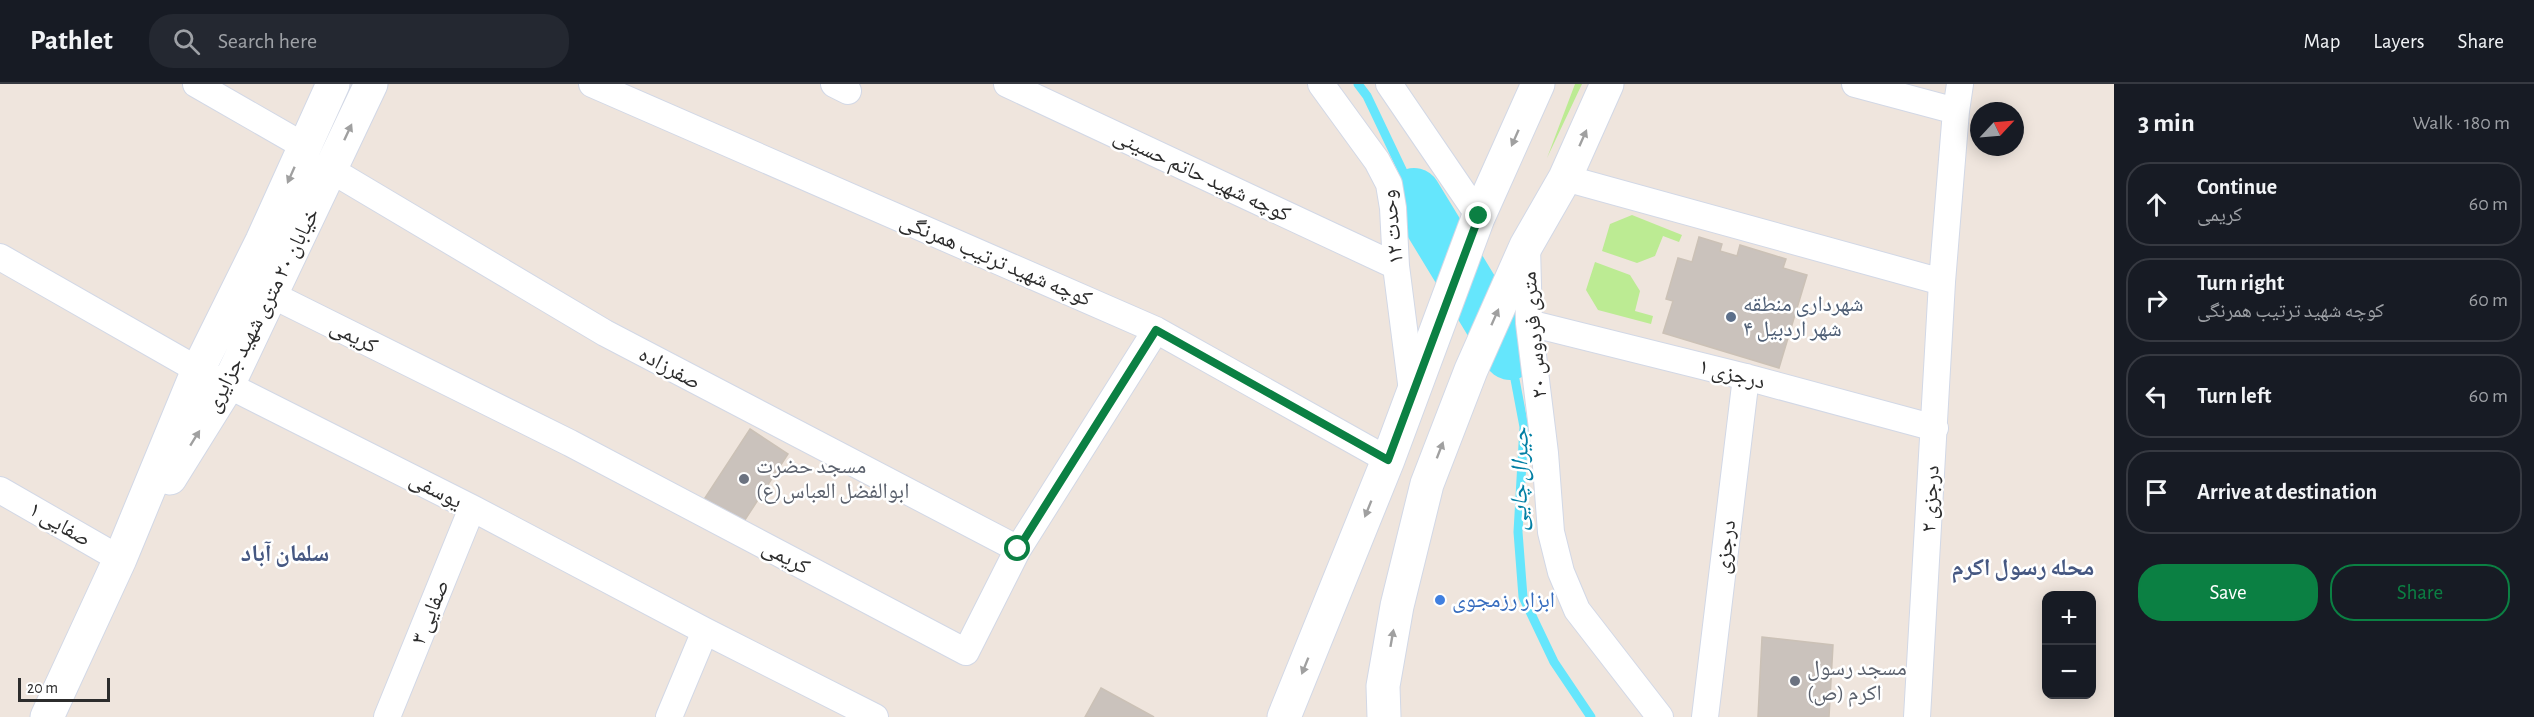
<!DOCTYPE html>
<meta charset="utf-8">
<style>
body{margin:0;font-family:"Alegreya Sans","Noto Naskh Arabic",sans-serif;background:#242831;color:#f1f3f6}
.controls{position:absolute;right:18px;bottom:18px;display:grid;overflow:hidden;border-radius:12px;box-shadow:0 3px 15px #0003}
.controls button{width:54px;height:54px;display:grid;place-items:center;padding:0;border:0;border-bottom:2px solid #363941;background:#171b24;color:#f1f3f6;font:30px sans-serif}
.compass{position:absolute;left:1970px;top:18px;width:54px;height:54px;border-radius:50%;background:#171b24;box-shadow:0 3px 15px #0003;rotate:64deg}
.scale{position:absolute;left:18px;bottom:15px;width:92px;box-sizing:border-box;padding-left:6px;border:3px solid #2c2c2c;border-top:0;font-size:16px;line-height:21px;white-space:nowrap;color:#2c2c2c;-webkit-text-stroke:4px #fff;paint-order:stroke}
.stop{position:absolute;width:18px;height:18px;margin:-14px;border:4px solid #0b8043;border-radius:50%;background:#fff}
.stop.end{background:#0b8043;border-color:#fff;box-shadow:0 2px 6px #0008}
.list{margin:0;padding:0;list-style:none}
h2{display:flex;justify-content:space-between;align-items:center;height:78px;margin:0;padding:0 24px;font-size:26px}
h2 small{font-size:20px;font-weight:400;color:#9ea1a6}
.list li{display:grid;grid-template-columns:39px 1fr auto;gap:18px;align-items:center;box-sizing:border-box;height:84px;margin:0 12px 12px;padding:0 12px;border:2px solid #363941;border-radius:24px}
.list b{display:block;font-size:22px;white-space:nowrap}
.list p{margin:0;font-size:20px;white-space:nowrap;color:#9ea1a6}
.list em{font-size:20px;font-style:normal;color:#9ea1a6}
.actions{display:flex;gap:12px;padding:18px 24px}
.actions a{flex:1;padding:14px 0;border:2px solid #0b8043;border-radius:24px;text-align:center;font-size:21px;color:#0b8043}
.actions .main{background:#0b8043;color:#fff}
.icon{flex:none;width:33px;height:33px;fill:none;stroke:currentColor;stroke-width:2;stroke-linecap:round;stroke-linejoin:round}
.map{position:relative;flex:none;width:2114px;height:633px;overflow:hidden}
header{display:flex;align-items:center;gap:36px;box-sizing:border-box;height:84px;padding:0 30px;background:#171b24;border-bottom:2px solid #363941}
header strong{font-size:28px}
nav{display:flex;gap:33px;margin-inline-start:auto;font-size:21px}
.search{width:420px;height:54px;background:#242831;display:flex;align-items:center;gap:15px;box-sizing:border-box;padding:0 21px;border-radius:24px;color:#9ea1a6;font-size:22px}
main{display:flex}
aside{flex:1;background:#171b24}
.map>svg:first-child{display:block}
.green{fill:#bceb93}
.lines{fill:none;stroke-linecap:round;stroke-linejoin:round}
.stream{stroke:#65e6fc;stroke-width:9}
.river{stroke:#65e6fc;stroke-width:54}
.building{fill:#cac2bc;stroke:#cbc1b6;stroke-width:1.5}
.street-casing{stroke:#d2d8e6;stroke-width:28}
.secondary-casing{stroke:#d2d8e6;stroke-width:35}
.street{stroke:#fff;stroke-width:26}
.secondary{stroke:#fff;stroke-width:33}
.oneway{fill:#a0a0a0}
.route{stroke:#0b8043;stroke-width:8}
.service-dot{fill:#5c6f8a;stroke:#fff;stroke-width:2}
.worship-dot{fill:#6b7280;stroke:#fff;stroke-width:2}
.shop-dot{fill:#3f7fe0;stroke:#fff;stroke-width:2}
.labels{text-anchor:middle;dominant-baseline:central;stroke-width:5;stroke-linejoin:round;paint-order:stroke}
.street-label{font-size:22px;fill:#2c2c2c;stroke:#fff}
.service-label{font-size:22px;fill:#4e5e75;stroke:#fff;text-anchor:start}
.worship-label{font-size:22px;fill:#5b616d;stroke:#fff;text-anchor:start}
.shop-label{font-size:22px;fill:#366cbe;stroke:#fff;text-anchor:start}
.water-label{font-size:24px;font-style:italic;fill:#017fa4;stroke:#fff}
.neighbourhood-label{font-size:24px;font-weight:bold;fill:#465882;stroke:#fff}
</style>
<header>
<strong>Pathlet</strong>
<div class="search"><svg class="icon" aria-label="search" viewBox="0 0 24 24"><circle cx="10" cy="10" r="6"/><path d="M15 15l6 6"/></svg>Search here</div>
<nav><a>Map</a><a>Layers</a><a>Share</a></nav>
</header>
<main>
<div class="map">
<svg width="2114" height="633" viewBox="0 0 2114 633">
<rect width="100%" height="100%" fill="#efe5dd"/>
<path class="green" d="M1575,0H1582L1547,74Z
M1632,131L1682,151L1679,158L1663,152L1655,172L1637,179L1602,167L1610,140Z
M1595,178L1630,191L1640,207L1635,227L1653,232L1651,240L1598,226L1586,206Z"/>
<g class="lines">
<path class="stream" d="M1358,0L1367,12L1414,111
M1510,269L1524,343L1518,448L1523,513L1554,578L1591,633"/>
<path class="river" d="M1414,111L1510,269"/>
</g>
<path class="building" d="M1699,153L1722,160L1720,167L1737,172L1740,161L1786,175L1783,184L1807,191L1779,284L1663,249L1673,217L1666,215L1678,174L1692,178Z
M750,345L788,370L739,445L701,420Z
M1762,553L1833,561L1829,633H1758Z
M1101,604L1154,633H1085Z"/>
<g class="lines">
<defs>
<path id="street" d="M196,0L304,62
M592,0L1156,246L1388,376
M834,0L848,7
M1007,0L1396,182
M1321,0L1377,77L1389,100L1393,124L1396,182L1412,307
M1389,0L1479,132
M1855,0L1956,27
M331,86L605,249L1018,465
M1565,94L1942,198
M1527,163L1529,239L1545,369L1551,448L1561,488L1577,526L1660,633
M0,173L198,286L472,424L705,547L875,633
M272,211L570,359L966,568L1018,465L1156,246
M1529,239L1746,293L1935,344
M0,406L120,475
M387,633L472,424
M669,633L705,547
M1705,633L1746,293
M1917,633L1942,198L1956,27L1960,0"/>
<path id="secondary" d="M170,394L228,301L371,0
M47,633L120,475L198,286L262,157L333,0
M1284,633L1388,376L1478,134L1538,0
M1384,633L1383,602L1397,522L1427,400L1471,286L1526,162L1565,94L1607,0"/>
</defs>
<use href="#street" class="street-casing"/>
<use href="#secondary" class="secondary-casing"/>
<use href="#street" class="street"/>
<use href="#secondary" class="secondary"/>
</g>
<defs><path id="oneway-solid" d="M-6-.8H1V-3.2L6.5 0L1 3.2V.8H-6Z" transform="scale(1.5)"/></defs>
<g class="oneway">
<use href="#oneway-solid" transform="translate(348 48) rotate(-65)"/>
<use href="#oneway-solid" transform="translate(1515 54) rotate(114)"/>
<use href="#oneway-solid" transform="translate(1583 54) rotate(-66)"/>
<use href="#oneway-solid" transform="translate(291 91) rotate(114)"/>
<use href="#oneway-solid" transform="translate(1495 233) rotate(-66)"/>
<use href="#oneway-solid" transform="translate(195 354) rotate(-58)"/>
<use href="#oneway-solid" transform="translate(1440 366) rotate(-69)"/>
<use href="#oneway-solid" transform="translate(1368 425) rotate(112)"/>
<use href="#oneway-solid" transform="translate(1392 554) rotate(-80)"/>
<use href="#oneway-solid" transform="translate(1305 582) rotate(112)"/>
</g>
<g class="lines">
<path class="route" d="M1018,465L1156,246L1388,376L1479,132"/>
</g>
<circle class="service-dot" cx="1731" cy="233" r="6"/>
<g class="worship-dot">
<circle cx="744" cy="395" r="6"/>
<circle cx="1795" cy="597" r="6"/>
</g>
<circle class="shop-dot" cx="1440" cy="516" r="6"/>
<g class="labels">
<g class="street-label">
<text transform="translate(1202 91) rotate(25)">کوچه شهید حاتم حسینی</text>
<text transform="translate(1392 143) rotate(-96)">وحدت ۱۲</text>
<text transform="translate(996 176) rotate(23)">کوچه شهید ترتیب همرنگی</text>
<text transform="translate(262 226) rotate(-63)">خیابان ۲۰ متری شهید جزایری</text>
<text transform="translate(1534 251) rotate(-95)">۲۰ متری فردوس</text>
<text transform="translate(354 252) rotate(27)">کریمی</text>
<text transform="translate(670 284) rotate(28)">صفرزاده</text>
<text transform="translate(1732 290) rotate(14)">درجزی ۱</text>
<text transform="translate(436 406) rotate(27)">یوسفی</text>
<text transform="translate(1930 415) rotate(-87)">درجزی ۲</text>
<text transform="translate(60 440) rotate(30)">صفایی ۱</text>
<text transform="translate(1725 463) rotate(-83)">درجزی</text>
<text transform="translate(786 473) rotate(28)">کریمی</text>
<text transform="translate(430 528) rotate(-68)">صفایی ۳</text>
</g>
<g class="service-label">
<text x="1743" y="220">شهرداری منطقه<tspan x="1743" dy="25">۴ شهر اردبیل</tspan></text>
</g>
<g class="worship-label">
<text x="756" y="382">مسجد حضرت<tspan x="756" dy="25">ابوالفضل العباس(ع)</tspan></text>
<text x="1807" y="584">مسجد رسول<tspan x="1807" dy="25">اکرم (ص)</tspan></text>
</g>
<g class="shop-label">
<text x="1452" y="516">ابزار رزمجوی</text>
</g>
<g class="water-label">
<text transform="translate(1520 395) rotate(-89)">جیرال چایی</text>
</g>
<g class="neighbourhood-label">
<text x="285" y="470">سلمان آباد</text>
<text x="2023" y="484">محله رسول اکرم</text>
</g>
</g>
</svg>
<div class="controls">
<button>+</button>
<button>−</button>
</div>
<svg class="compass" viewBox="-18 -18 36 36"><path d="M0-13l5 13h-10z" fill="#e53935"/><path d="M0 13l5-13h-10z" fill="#9ea1a6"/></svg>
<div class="scale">20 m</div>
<div class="stop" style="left:1018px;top:465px"></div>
<div class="stop end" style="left:1479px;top:132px"></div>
</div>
<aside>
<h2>3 min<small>Walk · 180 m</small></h2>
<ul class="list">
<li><svg class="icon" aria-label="ahead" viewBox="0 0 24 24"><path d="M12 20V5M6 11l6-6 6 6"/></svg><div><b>Continue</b><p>کریمی</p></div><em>60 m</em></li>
<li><svg class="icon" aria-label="right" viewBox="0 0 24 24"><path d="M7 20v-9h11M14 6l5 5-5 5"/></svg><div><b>Turn right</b><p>کوچه شهید ترتیب همرنگی</p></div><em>60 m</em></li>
<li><svg class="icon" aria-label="left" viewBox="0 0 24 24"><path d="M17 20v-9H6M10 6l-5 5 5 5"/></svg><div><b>Turn left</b></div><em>60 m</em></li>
<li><svg class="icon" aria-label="arrive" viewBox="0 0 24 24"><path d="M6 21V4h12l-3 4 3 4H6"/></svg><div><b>Arrive at destination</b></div></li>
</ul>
<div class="actions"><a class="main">Save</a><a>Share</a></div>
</aside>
</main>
